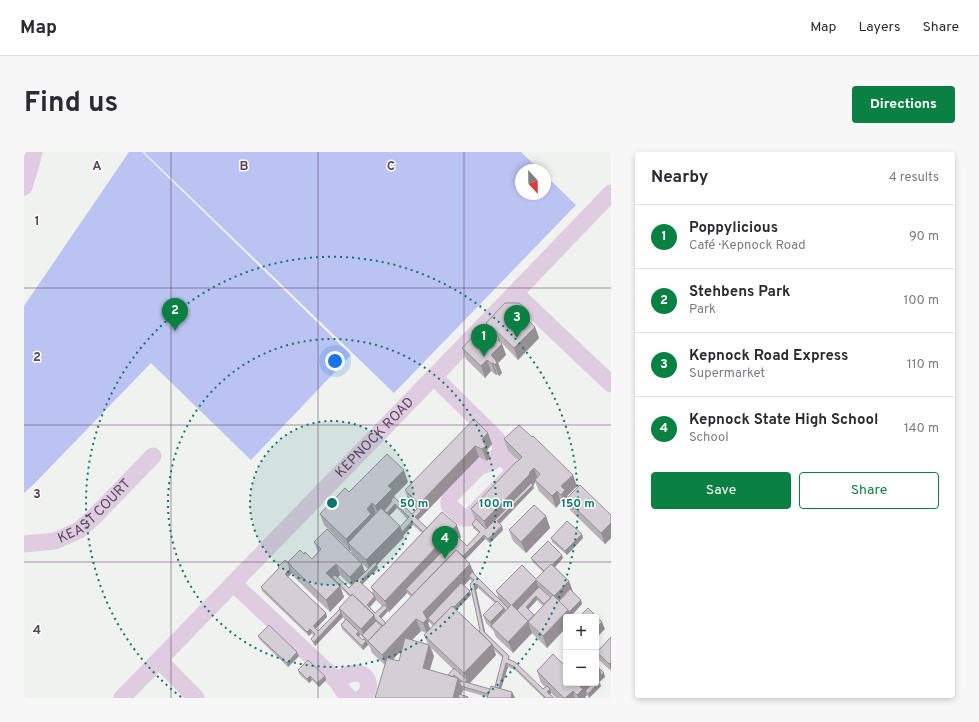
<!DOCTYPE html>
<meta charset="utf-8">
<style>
body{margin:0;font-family:Overpass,sans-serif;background:#f7f7f7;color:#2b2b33}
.controls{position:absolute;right:12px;bottom:12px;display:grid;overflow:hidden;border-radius:4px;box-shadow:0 2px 6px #0003}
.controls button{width:36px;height:36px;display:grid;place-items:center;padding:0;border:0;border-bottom:1px solid #e1e1e2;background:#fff;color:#2b2b33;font:20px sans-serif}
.compass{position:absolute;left:491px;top:12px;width:36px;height:36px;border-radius:50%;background:#fff;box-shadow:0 2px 6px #0003;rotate:158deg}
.you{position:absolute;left:311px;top:209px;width:14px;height:14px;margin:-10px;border:3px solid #fff;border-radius:50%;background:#1a73e8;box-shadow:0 0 0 6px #1a73e833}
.badge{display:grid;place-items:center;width:26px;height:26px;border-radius:50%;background:#0b8043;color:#fff;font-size:13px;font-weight:700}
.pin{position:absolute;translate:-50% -33px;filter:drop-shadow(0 1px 2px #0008)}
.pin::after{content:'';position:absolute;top:21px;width:14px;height:12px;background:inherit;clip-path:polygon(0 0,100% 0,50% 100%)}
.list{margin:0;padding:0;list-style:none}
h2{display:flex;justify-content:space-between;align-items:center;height:52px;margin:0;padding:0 16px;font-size:17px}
h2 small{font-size:13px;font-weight:400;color:#7c7c81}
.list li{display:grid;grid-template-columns:26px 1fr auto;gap:12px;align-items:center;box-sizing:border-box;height:64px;padding:0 16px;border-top:1px solid #e1e1e2}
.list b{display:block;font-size:15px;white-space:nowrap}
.list p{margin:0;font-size:13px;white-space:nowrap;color:#7c7c81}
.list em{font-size:13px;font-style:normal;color:#7c7c81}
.actions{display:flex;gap:8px;padding:12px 16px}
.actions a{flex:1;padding:9px 0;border:1px solid #0b8043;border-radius:4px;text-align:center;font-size:14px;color:#0b8043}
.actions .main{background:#0b8043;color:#fff}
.map{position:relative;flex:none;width:587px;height:546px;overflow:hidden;border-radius:4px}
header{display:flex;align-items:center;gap:24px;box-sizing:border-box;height:56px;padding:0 20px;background:#fff;border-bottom:1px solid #e1e1e2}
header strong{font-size:19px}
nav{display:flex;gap:22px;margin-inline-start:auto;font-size:14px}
.intro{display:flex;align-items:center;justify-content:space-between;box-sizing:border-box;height:96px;padding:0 24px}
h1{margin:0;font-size:28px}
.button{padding:10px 18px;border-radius:4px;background:#0b8043;color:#fff;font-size:14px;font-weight:700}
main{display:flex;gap:24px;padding:0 24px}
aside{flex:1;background:#fff;border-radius:4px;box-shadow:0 2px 6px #0003}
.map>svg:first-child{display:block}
.green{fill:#bac3f2}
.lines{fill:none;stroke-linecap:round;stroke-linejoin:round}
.minor{stroke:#dfcce0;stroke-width:17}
.wall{fill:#b8b1b8;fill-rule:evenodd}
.shaded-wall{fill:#969096}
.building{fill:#d6ced6;stroke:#969096}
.grid{fill:none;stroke:#5c465e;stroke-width:1;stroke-opacity:0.55}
.ring{fill:none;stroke:#0f766e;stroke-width:2;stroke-dasharray:2 4}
.labels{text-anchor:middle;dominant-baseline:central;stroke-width:3;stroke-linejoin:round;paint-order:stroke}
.street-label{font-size:14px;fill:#5c465e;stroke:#fff}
.grid-label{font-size:13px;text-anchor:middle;font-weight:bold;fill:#5c465e;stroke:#fff;stroke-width:3;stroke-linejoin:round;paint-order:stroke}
.centre{fill:#0f766e;stroke:#fff;stroke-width:2}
.ring-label{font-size:12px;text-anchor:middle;font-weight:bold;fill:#0f766e;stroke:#fff;stroke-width:3;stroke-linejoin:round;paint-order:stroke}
</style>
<header>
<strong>Map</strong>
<nav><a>Map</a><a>Layers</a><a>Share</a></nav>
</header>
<div class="intro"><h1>Find us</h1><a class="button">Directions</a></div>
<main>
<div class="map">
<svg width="587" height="546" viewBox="0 0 587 546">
<rect width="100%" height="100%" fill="#f0f2ef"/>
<path class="green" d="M105,0H118L327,203L227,308L127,211L10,332L0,341V154Z
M120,0H497L516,18H497V42H521V23L552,53L370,241Z"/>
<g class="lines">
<g class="minor">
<path d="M0,35L6,16L10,0"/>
<path d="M491,141L587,232"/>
<path d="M410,225L473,287C477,292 477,298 479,303C481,309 487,312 489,317L488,322L447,364L445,366H439L425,353V350L426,344L454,316C457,314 459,313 463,312C469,311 476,303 477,297"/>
<path id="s1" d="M0,392L31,389L55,378L69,366L129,304"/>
<path d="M209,431L310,526"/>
<path d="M135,508L172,546"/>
<path id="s2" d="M98,546L491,141L587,41"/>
<path d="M326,546C318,541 317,532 310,526C318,527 324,521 332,521C346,521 349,539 337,546"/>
</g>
</g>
<path class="wall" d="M502,157L506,169L511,175L515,186L494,208L476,189L478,192L482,203L474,211L478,221L475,224L473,222L472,223L467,219L461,226L442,207L438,196L463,176L462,171Z
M464,281L468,292L463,298L466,305L463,309L455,305L394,368L403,376L437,385L435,387L443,394L455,381L449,376L448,372L451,368L447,357L495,309L484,299L480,287L553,334L543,344L544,345L587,363V386L581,392L546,358L544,352L542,354L537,350L532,356L515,339L511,330L510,332V333L509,334L510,336L476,372L479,378L466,391L461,387L442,407L450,423L475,447L472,439L512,427L519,420L509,410L507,406L538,403L539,406L531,415L545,429L549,440L557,448L558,452L547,464L523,496L508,481L489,501L472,485L469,478L462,471L459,463L471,451L454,436L452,438L461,480L485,504L486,508L519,537L521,535L517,531L513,519L541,514L580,521L581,525L575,530L577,534L565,546L563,543L561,545L562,546H532L527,541L526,542L530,546H520L491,518L484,515L477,537L488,540L491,546H463V545L439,538L437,543L444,545L445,546H351L361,513L348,501L346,495L344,493L339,498L318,477L317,473L321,468L319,465L291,494L289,491L287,487L290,484L288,481L285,484L238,439L237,435L255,417L254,415L280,402L288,407L294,400L290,390L338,412L341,420L344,417L328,402L327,398L326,399L300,373L296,362L325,340L384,330L370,344L371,346L388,362L393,357L385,350L381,338ZM373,356L383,367L376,375L365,364ZM389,373L398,381L347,435L349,441H348L338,432L354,416L353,413L380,385L379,384ZM268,421L270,423L271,426L306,460L320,445L316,435L326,445L315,456L316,457L294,479L292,477L303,465L302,461L264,425ZM316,423L327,434L325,436L314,425ZM446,427L448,430L456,478L455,479L432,458L447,443L446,439L440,434ZM383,441L387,445L362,471L357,467L364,459L365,460ZM352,448L358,454L351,461L346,455ZM513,448L519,454L510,463L504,457ZM405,470L409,474L406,477L404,471ZM397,479L402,481L400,483L404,492L388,488ZM336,483L340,487L339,488L335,485ZM407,496L429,517L424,523L405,518L410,504ZM378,498L375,509L369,508L374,502ZM470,498L479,506L471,535L466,537L445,532L472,503Z
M522,364L526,376L502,401L489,389L485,378Z
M558,382L559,386L543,403L528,390L527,386Z
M234,484L275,504L264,515L236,488Z
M587,485V519L575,508L573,500Z
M274,518L301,524L302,528L295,535L288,528L285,531L275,522Z"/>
<path class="shaded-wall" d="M502,157L506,169L502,173L498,162Z
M467,174L471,185L470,186L466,175Z
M511,175L515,186L494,208L490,196Z
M475,186L477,193L478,192L482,203L474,211L478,221L475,224L467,203L474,188Z
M463,208L467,219L461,226L457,214Z
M469,211L473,222L472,223L468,212Z
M464,281L468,292L463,298L466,305L463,309L458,297V287Z
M451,294L455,305L399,363L395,352Z
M510,316L514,327L511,328V330L510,332V333L509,334L510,336L474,373L464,381L460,369Z
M380,318L384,330L370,344L372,348L368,349L367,348L368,352L355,365L351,354L364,334Z
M549,323L553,334L543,344L546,350L542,347L544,352L542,354L537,343V334Z
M533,339L537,350L532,356L528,344Z
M348,351L352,362L324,391L327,398L326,399L322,387L343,357Z
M371,352L373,356L332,398L329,396Z
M397,359L399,363L393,369L391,365Z
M522,364L526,376L502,401L497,390Z
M388,369L389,373L379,384L380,385L353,413L354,416L337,434L330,436L326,425L338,412L342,423L346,419L342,408L376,374L378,380Z
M587,371V386L581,392L577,381Z
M433,373L437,385L384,440L382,437L383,441L365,460L361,449Z
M478,374L479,378L466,391L464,387Z
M558,382L559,386L543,403L541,399Z
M460,383L461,387L438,411L436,407Z
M538,403L539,406L523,424L522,420Z
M312,412L316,423L311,428L308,425L310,429L302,421Z
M446,412L451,423L445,424L446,427L406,469L404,466L405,470L404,471L407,478L403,482L399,471V460Z
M266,417L268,421L263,426L261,422Z
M512,428L516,439L493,463L488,453Z
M545,429L549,440L535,454L530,444Z
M453,432L454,436L452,438L462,484L460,480L450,434Z
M316,434L320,445L306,460L302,448Z
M446,439L447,443L413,478L412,474Z
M351,444L352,448L344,457L343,453Z
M512,444L513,448L503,459L502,455Z
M557,448L558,452L547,464V465H542V476L523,496L519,484L544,458Z
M363,456L364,459L356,468L355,464Z
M480,456L483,464L468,474L466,470Z
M302,461L303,465L290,478L289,474Z
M317,461L319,465L291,494L290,490Z
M350,463L354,475L340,484L337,477Z
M392,467L397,479L362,514L358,503Z
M504,470L508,481L489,501L484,490Z
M578,470L581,477L572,486V476Z
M286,477L288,481L285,484L283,480Z
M335,480L336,483L334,486L332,482Z
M342,489L344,493L339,498L338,494Z
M468,492L472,503L443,534L441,530L443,528L440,521Z
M405,493L410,504L403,528L399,516Z
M273,500L275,504L264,515L263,511Z
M587,510V518L585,512Z
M482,511L484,515L474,546L473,542Z
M575,516L580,521L581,525L575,530L577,534L565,546L564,542L561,539L563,543L561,545L562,546H554L553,543L556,535L560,531H572V518Z
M286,524L288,528L285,531L283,527Z
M301,524L302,528L295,535L293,531Z
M434,526L439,538L436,546H429Z
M526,537L527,541L525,544L523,540Z
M549,539L551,546H541Z
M488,540L491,546H487Z"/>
<path class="building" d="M481,151H495L502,157L498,162L511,175L490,196L467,174L466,175L462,171Z
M460,173L475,186L474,188L478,192L467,203L473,210L471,213L469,211L468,212L463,208L457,214L438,196Z
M450,267L464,281L458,287L462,294L458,297L451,294L395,352L381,338Z
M495,273L508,285L509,284L549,323L537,334L541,338L537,343L533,339L528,344L511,328L516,322L510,316L505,321L506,322L460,369L447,357L493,309V310L498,305L480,287Z
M363,302L380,318L364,334L368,337L351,354L348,351L343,357L347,362L322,387L296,362L321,336L325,340Z
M507,331L509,333L473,369L478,374L464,387L460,383L439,404L432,398L388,443L382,437L433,384L443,394L456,380L448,372L452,367L462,377Z
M556,333L587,363V371L577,381L542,347Z
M370,345L388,362L394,356L397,359L391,365L403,376L399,380L388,369L378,380L376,375L385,365L371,352L363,361L360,359L368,349L367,348Z
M510,353L522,364L497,390L485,378Z
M357,356L376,374L342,408L324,391Z
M418,360L433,373L361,449L347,435Z
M543,369L558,382L541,399L527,386Z
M303,377L338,412L326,425L312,412L302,421L316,434L302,448L267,414H268L264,410L276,398L280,402L281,400L288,407L297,397L290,390Z
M524,389L538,403L528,413L527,412L520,419L507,406Z
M432,398L446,412L399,460L403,467L399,471L392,467L358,503L344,489Z
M261,408L264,410L266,417L261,422L302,461L289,474L294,479L316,457L317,461L290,490L287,487L291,482L286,477L283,480L237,435L255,416L254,415Z
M351,410L353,412L336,430L348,441H349V443L351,444L343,453L351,461L360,453L363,456L355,464L362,471L359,474L351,467L350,463L328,442L327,444L308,425L311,423L325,436Z
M527,412L545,429L530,444L529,443L544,458L519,484L504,470L529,443L512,428L488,453L504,469L484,490L467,474L487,453L472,439L498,413L512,427Z
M448,420L484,456L481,459L480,456L473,449L472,450L453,432L450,434L460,480L485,504L484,507L491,510L519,537L523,534L526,537L523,540L530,546H522L489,514L482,511L475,536L471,535L479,504L469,494L468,492L455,479L456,478L446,432L450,428L445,424Z
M437,431L446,439L430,455L428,454L410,472L404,466Z
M515,435L527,446L520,452L512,444L502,455L510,463L504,469L493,458Z
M546,437L557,448L545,460L544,458L535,449Z
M328,442L350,463L337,477L315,456Z
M473,449L480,456L466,470L459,463Z
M428,454L468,492L440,521L400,483Z
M564,456L578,470L572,476V465H555Z
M322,467L335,480L332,482L339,488L340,487L342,489L338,494L317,473Z
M352,469L358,474L344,489L338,483Z
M245,473L273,500L263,511L234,484Z
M587,485V510L585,512L573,500Z
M381,486L405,493L399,516L434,526L429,546H351L363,506L375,509Z
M529,502L541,514L542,513V531H560L556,535L559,537L553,543L549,539L541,546H540L513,519Z
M284,508L301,524L293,531L286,524L283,527L274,518Z
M572,513L575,516L572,518Z
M430,516L443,528L441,530L466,537L464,542L437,534L435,529L439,530L430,523L429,525L424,523Z
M575,516L580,521L577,523Z
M572,528L575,530L564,542L561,539L569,531H572Z
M467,534L488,540L487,546H463Z
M435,542L444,545V546H434Z"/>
<path class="grid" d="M147,0V546M294,0V546M440,0V546M0,136H587M0,273H587M0,410H587"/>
<circle cx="308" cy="351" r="82" fill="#0f766e" fill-opacity=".12"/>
<g class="ring">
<circle cx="308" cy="351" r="82"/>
<circle cx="308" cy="351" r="164"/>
<path d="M157 545A246 246 0 1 1 459 545"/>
</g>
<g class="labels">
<g class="street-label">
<text stroke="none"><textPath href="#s2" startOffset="363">KEPNOCK ROAD</textPath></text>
<text stroke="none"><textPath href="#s1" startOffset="81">KEAST COURT</textPath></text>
</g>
</g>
<g class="grid-label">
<text x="73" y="18">A</text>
<text x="220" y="18">B</text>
<text x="367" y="18">C</text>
<text x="13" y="73">1</text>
<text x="13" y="209">2</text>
<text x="13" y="346">3</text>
<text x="13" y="482">4</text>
</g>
<circle cx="308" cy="351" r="6" class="centre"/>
<g class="ring-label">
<text x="390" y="355">50 m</text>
<text x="472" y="355">100 m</text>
<text x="554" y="355">150 m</text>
</g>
</svg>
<div class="controls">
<button>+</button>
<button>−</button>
</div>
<svg class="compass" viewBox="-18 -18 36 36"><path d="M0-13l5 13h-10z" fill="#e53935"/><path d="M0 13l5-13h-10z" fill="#7c7c81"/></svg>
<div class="you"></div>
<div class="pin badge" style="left:460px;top:205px">1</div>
<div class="pin badge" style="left:151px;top:179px">2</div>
<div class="pin badge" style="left:493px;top:186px">3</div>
<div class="pin badge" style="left:421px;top:407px">4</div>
</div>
<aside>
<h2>Nearby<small>4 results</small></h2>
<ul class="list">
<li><span class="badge">1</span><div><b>Poppylicious</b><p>Café · Kepnock Road</p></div><em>90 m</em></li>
<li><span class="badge">2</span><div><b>Stehbens Park</b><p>Park</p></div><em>100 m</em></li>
<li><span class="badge">3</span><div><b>Kepnock Road Express</b><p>Supermarket</p></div><em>110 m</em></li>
<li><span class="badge">4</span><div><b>Kepnock State High School</b><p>School</p></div><em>140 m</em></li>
</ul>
<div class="actions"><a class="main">Save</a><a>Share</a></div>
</aside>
</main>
